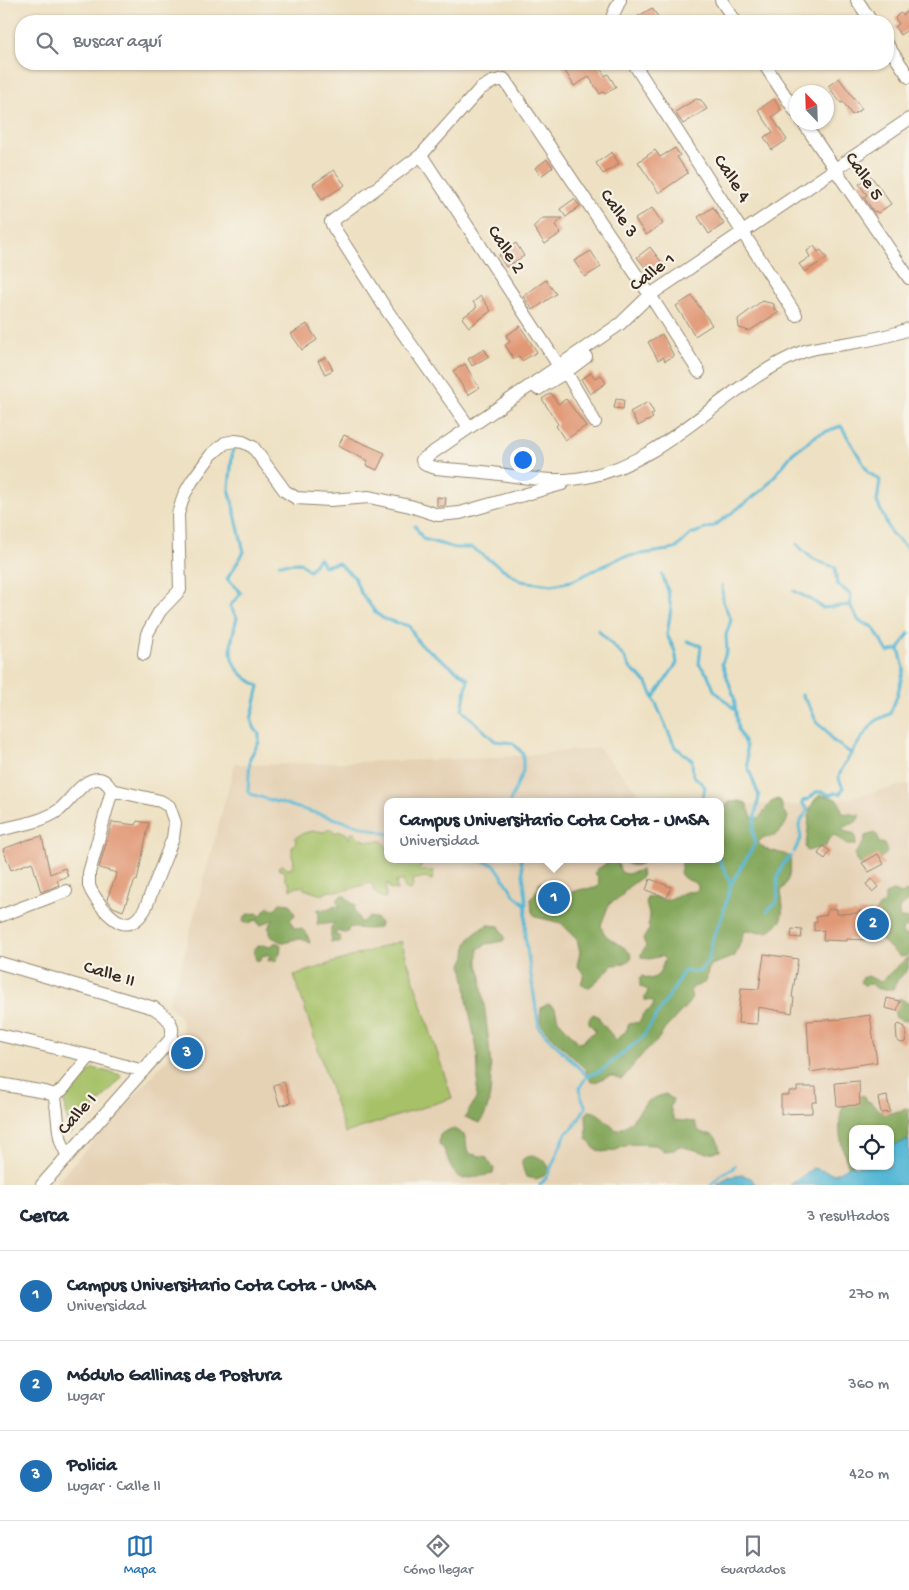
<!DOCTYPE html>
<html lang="es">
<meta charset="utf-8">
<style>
body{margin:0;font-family:"Gochi Hand",sans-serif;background:#f2f2f3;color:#1f2937}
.controls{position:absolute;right:15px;bottom:15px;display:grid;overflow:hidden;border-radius:10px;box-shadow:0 1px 4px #0004}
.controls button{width:45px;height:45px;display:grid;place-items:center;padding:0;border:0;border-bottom:1px solid #e0e1e3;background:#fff;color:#1f2937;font:25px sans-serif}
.compass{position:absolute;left:789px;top:85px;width:45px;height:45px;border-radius:50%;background:#fff;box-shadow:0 1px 4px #0004;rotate:337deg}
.you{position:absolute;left:522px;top:459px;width:18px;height:18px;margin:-12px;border:4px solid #fff;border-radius:50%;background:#1a73e8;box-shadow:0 0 0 8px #1a73e833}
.badge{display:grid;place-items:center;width:32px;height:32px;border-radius:50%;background:#1f6fb2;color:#fff;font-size:16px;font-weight:700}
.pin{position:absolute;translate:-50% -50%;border:2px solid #fff;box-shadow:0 1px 5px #0006}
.popup{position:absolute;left:384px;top:798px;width:340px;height:65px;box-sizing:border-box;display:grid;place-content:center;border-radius:10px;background:#fff;filter:drop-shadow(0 1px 4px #0005);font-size:16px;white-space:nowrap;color:#747a83}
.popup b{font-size:19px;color:#1f2937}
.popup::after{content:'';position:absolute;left:50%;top:100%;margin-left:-10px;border:10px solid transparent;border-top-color:#fff}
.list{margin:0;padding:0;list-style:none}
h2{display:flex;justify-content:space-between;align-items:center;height:65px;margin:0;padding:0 20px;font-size:21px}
h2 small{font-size:16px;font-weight:400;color:#747a83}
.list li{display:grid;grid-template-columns:32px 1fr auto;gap:15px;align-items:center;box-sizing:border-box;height:90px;padding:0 20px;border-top:1px solid #e0e1e3}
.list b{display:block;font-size:19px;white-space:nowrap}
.list p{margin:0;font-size:16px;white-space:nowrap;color:#747a83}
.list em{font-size:16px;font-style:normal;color:#747a83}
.icon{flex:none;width:28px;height:28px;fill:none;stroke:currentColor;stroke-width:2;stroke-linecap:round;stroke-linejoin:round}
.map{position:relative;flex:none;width:909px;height:1185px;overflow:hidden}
.search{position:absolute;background:#fff;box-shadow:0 1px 4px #0004;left:15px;right:15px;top:15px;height:55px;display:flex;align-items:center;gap:12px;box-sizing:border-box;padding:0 18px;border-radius:20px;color:#747a83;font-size:19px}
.sheet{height:335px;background:#fff}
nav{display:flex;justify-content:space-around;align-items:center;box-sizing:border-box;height:70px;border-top:1px solid #e0e1e3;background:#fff;font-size:14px;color:#747a83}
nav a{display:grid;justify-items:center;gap:2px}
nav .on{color:#1f6fb2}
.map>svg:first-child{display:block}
.built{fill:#e5d1b4;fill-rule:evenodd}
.green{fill:#a6c168;stroke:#707643}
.forest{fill:#84a75c;stroke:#60683d}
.water{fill:#57b8d5;stroke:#49717a}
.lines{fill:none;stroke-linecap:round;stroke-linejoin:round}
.stream{stroke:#57b8d5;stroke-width:3}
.building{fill:#e19876}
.minor-casing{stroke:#948670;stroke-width:14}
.minor{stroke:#fff;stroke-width:12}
.labels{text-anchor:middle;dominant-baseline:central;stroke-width:4.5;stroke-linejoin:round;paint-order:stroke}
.street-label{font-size:19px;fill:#3b2a1e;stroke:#f7f3e8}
</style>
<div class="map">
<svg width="909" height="1185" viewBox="0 0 909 1185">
<rect width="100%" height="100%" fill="#f7f3e8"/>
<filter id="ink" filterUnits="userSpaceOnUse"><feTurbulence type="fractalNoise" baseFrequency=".02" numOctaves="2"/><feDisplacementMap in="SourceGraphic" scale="10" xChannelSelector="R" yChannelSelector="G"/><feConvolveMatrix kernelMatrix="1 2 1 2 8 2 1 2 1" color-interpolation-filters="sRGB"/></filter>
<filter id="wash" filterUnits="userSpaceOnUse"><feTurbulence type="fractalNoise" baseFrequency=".0096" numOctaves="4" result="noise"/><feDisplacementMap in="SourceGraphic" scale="20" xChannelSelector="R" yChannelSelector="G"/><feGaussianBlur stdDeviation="1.12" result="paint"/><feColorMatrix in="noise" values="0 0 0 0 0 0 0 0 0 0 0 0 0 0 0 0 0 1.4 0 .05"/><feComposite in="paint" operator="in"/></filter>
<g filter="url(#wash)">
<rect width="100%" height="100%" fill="#eee1c3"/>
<path class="built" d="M599,748L647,802H388V859H720V803L813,806L909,784V1185H54L170,1056L179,1044L183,1035L181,1019L168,1004L179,972L235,763L249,765L490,758ZM853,1129H890V1166H853Z"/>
<path class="green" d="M328,829H331L334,833L340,831L346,833L350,839V834L354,833L360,839L362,838L366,841H382L388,848V859H404L406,862L424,860L419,870L421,872L426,870L434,871L432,880L425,877L412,880L413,886L410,890L406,889L404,886L403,880L396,882L397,890L390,889L388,884H386V898C377,898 374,891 371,883L342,891H329L322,895L304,889L303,885L301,887H295L290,890V884L285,879V871L279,870L278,867L282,865L288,869L292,867L294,860L292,856V846L296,842L295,838C304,831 315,830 325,832Z
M401,941L452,1098L345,1133L294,975Z
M93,1068L121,1075L122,1077L70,1135L65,1105L62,1100Z"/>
<path class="forest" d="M821,795C835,797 841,799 842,813L860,815C856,827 849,822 842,829L843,831L855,834L856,845H847L834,835L828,840L826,846L807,851L805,846C811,831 804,803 821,795Z
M778,799L781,801L783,811L788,816C786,828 776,839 764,837L758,842C764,853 780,850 790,857C792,871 789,880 781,891L783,907L781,921L768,932L745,931L735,956L711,965L708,971L706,982L694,987L690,991L692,998L688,1004L665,1029L656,1042L645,1051L622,1079C619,1079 616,1077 613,1076C605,1075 599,1083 591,1082L585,1069L542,1027L540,1019L541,1008L548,1004L555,1008L558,1020L579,1043L583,1042L588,1036L594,1033L595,1030L589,1023V1019L593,1014L598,1016L601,1022L616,1040L626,1031L629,1024L640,1022L643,1014L652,1008L654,1003L652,1001L645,1000V997L648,991L647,989L640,987V978L642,976L651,979L657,976L660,972L665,959L662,956L649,959L641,957V954L646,946L643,939L650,928L648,925C653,915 644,908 647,897C655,894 658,900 666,900C674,900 679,894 686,892C690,891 693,893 698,890V885C691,879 685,882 680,873L683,859H720V830L722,828L721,813L729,802L740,801L746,803L752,817L759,818L771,802Z
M875,833L878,836V842L885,844L887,851L886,854L868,867H864L856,861L855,854L864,842L865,836Z
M605,859H616L621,872L627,874L641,870L642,877L627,888L621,897L609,904L601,925C605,944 626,942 632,957C627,964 619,965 612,965C611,968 591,987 589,987C585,988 584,986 581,984L584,974L577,965L580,952L577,939L561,923L536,917L532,912L531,899L539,887V883L543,882L549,885L551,891L572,892L583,889L596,888L599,884L598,877L595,873L596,870L607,863Z
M621,859H650C637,865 634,870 621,859Z
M893,891L902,894L906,891L909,893V901L899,908V916L901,918L909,919V927L902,929L903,934L909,936V954L906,956L900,957L877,936L875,914L876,910L885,902V894Z
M341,895L345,896L351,903L356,905L354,909L361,923L369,917L376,918L380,923L379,927C374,930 357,929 351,927L348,929V932L344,933L337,931L335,935L340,936L341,941L338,942H331V927L335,923L317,925L319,914L317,910L320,909L327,910L335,906L340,908L337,901Z
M280,903L290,904L295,915L290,920L294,928L302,929L307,934L310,943L302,939L294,940L291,939V941C282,945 277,939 270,936V930L268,928L274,919L261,925L258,923V920L252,921L250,924L243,921L244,917L248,914L257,913L261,916L264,911L268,907L275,909Z
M488,925L499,926L505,938L503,941L487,944L478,949V964L481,974C482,1007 504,1100 479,1123L465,1117L476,1099L478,1077L477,1050L467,1000L466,986L462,964L466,956L467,944L471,937L482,928Z
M274,943H278L281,945L280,954L277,956L278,959L273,962L272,960L268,961L270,954L262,956L260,961L256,960L254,952V948L262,945L271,947Z
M909,956L908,969L897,981L893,989H878L871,984L864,985L860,982L862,978L868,976L880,982Z
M900,998L909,1004V1019L904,1021L896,1018L894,1010L895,1002Z
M666,1094L673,1100L670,1107L674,1120L695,1122C700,1145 716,1121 720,1151L707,1153L679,1146L674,1150L664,1151L656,1145L630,1144L616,1150L602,1152L595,1149L587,1139L586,1114L589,1111C600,1111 608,1124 616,1130C627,1129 638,1113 645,1104C649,1100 660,1095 666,1094Z
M863,1095L866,1098L867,1102L869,1101L884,1115L909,1108V1138L903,1145L890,1155V1129H853V1166L848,1165C841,1146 836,1125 843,1106L855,1102L857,1098Z
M451,1129H454L464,1135L466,1140L467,1150L471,1154L486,1157L494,1169L493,1174L464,1179C445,1172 451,1153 439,1144L440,1134Z
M536,1156L544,1160L549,1167L544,1176L536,1179L526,1177C521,1163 517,1156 536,1156Z"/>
<path class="water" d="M909,1140V1185H790L813,1168L835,1174L853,1164V1166H890V1146Z
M742,1175L751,1178L756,1185H717L728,1177Z"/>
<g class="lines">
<path class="stream" d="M233,446L229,488L244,552L227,579L241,593L230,606L237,618C228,651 225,668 259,686L251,720L255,729L259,734V742L250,758L248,791L250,794L388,834
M415,526L423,539L455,548H472L521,581L552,585L572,581L622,557L675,549L691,534L714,526L764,489L793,453L817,435L841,426L869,473L880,480L877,502L891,533L909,550
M797,544C809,558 817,562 835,567L837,584L850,594L851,607L859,621L873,627L888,652L899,649
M279,564L301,563L309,571L319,558L324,566L338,563L354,577L361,593L376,613L384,619L409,626L419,643L468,679L462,710L495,741L513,743L523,754V771L510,802
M794,591L810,599L823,608L850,605
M598,630L624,657L631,669L647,683L675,747L692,760L693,775L705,787L702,802
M687,641L701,646L699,664L708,675L714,690L734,709
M802,695L811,709L817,723L826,730L832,740L852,754
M654,697L677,663L675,651L667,635L671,608L668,591L662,575
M794,852L801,838L799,826L800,822L808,810L802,803L803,801L809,799L816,792H823L830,795L834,793L840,794L843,788C842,785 839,781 839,777C839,770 869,726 876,721C880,718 885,716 890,714L897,696L904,669L899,649L909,633
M475,859L495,865L515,896L526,905
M521,859L526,898L525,936L539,1028L587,1076
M719,859L731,884
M767,911L776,903L778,897L777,878L783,864L791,856
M540,1185L547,1177L566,1133L573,1128L586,1107L581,1097L580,1087L587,1076L601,1071L643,1037L676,985L682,973L685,971L699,972L708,961L714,934L721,920L731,884L755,844L753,830L759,796L748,767L746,746L738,729L734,697L722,663L727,651L726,635L731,620L723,602L722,585
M711,1185L723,1173L732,1169L735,1165"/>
</g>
<g id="blocks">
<path class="building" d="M652,8L661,21H630Z
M909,10V29L900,35L895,27L899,24L895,18L900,13L903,15Z
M561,64H598L605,76L608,74L616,87L605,94L603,92L600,94L589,77L574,86Z
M839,78L862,109L852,115L843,102L841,103L828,86Z
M696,99L701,100L707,109L683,124L675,112Z
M774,99L781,110L772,117L787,140L772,150L764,137L773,132L758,110Z
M675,148L680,155L677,157L688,173L659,193L638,162L655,150L660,157Z
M612,152L619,164L603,174L596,163Z
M547,159L553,167L541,176L535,168Z
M334,170L345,185L322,200L313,184Z
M871,176L891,204L878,213L876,211L874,212L864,197L867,195L859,184Z
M574,199L580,206L566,217L560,209Z
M713,207L724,224L709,234L698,217Z
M652,208L663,224L646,235L635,219Z
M543,218H563L555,225L561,233L545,244L533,227Z
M516,243L524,256L506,267L499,255Z
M814,246L818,252L821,250L827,258L805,272L799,264L810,257L807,251Z
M650,247L665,267L652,276L637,257Z
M591,251L601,267L585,277L574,261Z
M546,280L556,294L533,310L523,296Z
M481,296L491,311L469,327L462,318L477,307L473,302Z
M692,296L712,325L695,336L676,306Z
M762,301L774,304V309L779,312L749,331L739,328L738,319Z
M307,324L317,340L302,350L291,334Z
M520,326L537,352L522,361L519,356L514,359L505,345L510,342L506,336Z
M662,334L674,356L665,361L663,357L658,360L648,342Z
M484,349L489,356L472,366L468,359Z
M326,357L333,370L325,374L318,361Z
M465,364L479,388L468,395L453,371Z
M591,373L595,378L601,375L606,383L590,394L581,379Z
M551,393L558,404L566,399L586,426L565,440L556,426L558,424L542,399Z
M616,399L624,400L623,409L614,408Z
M648,402L654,413L651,415L653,418L638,426L630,412Z
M344,435L385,453L377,470L366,465L368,461L338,446Z
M437,497L446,498L445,506H437Z
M137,821L149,823L137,881L135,880L123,911L113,907L107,899L117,873L99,868L112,822L136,825Z
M42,836L50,874L65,868L68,876L57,880L59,885L41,892L32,862L11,870L3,849L27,840Z
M823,846L830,851L825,859L818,854Z
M878,854L884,864L869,872L862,863Z
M650,879L671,887L667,898L646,890Z
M872,879L878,887L872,892L866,884Z
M829,909H837V914L859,913V911L879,912L878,938L866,937V940L847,939V941L823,940L824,930L814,931V922H817L816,917L826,915Z
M792,929L802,930L801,938L791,937Z
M764,954L798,959L792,997L794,998L792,1013L758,1007L757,1024L738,1023L741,988L759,989Z
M887,998L900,1001L897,1011L885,1008Z
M870,1015L877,1062L810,1072L807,1021L842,1019Z
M899,1024L905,1027L906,1037L905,1042L902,1043L899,1042L897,1039L896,1027Z
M859,1081L860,1105L837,1106L835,1083Z
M284,1082L291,1103L280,1106L273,1085Z
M797,1087H816L817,1102H812V1113L781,1114V1095H789V1091H797Z
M887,1096L890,1112L881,1113L878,1098Z"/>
</g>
</g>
<g filter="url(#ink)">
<use href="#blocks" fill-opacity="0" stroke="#948670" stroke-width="1"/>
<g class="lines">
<defs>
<path id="minor" d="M721,0L735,21
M857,0L871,21
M612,21L613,15L620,0
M888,46L909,77
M634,64L796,315
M764,64L796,112
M909,119L650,295L620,324L422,460L426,465L436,468C454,470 473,471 492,473C524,477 555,484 587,477C671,460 724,384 802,352C817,346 834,346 850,343C871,340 890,336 909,329
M803,122L909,278
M421,155L559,366
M566,372L595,422
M538,389L566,372L586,357
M469,427L386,309L334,228L331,222L421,155L480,89L492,82L504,79L650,295L699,372
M144,654L147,634L160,611L180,590L178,514L184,495L192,481L211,455L225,443L235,441L243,442L253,447L285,491L296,498L330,500L369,497L410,506L438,515L460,513L562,484
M112,790L160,801L169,806L175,823L173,838L145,909C131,931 119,926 103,908C98,901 91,894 89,885C89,881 89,877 89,873Z
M0,830C18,825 43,822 59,810C70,802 82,779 98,779C105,779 108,785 112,790
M0,916L66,891
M0,963L154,1008C166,1016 177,1024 170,1040L42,1185
M0,1035L90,1056L143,1071
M0,1084L45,1092L54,1095L62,1090L90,1056
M54,1095C60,1115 55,1138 68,1155"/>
</defs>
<use href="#minor" class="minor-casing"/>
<use href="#minor" class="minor"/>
</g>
</g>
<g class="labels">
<g class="street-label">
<text transform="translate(863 177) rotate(56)">Calle 5</text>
<text transform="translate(731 179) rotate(57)">Calle 4</text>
<text transform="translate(618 214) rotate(56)">Calle 3</text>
<text transform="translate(505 250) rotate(57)">Calle 2</text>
<text transform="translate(653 273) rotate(-37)">Calle 1</text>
<text transform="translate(109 975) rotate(17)">Calle II</text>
<text transform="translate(78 1115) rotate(-48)">Calle I</text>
</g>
</g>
</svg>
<div class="controls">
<button><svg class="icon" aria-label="locate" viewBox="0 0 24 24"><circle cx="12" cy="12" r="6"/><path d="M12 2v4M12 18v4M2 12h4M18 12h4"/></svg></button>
</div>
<svg class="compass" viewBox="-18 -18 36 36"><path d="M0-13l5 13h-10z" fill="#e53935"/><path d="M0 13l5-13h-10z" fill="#747a83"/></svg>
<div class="you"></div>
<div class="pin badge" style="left:554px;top:898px">1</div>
<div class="popup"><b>Campus Universitario Cota Cota - UMSA</b>Universidad</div>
<div class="pin badge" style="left:873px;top:924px">2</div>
<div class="pin badge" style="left:187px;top:1053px">3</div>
<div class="search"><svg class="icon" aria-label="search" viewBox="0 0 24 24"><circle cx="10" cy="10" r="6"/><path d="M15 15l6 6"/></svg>Buscar aquí</div>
</div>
<section class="sheet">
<h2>Cerca<small>3 resultados</small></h2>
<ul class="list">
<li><span class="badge">1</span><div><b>Campus Universitario Cota Cota - UMSA</b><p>Universidad</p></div><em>270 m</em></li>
<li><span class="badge">2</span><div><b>Módulo Gallinas de Postura</b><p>Lugar</p></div><em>360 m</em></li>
<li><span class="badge">3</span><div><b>Policia</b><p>Lugar · Calle II</p></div><em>420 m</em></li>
</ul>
</section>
<nav>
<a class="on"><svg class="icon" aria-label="map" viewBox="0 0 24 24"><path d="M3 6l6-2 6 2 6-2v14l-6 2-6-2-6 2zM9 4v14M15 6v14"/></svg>Mapa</a>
<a><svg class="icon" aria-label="directions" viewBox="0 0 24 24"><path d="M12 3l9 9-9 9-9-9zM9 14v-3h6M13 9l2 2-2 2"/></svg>Cómo llegar</a>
<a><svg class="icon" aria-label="saved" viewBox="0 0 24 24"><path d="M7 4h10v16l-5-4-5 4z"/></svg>Guardados</a>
</nav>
